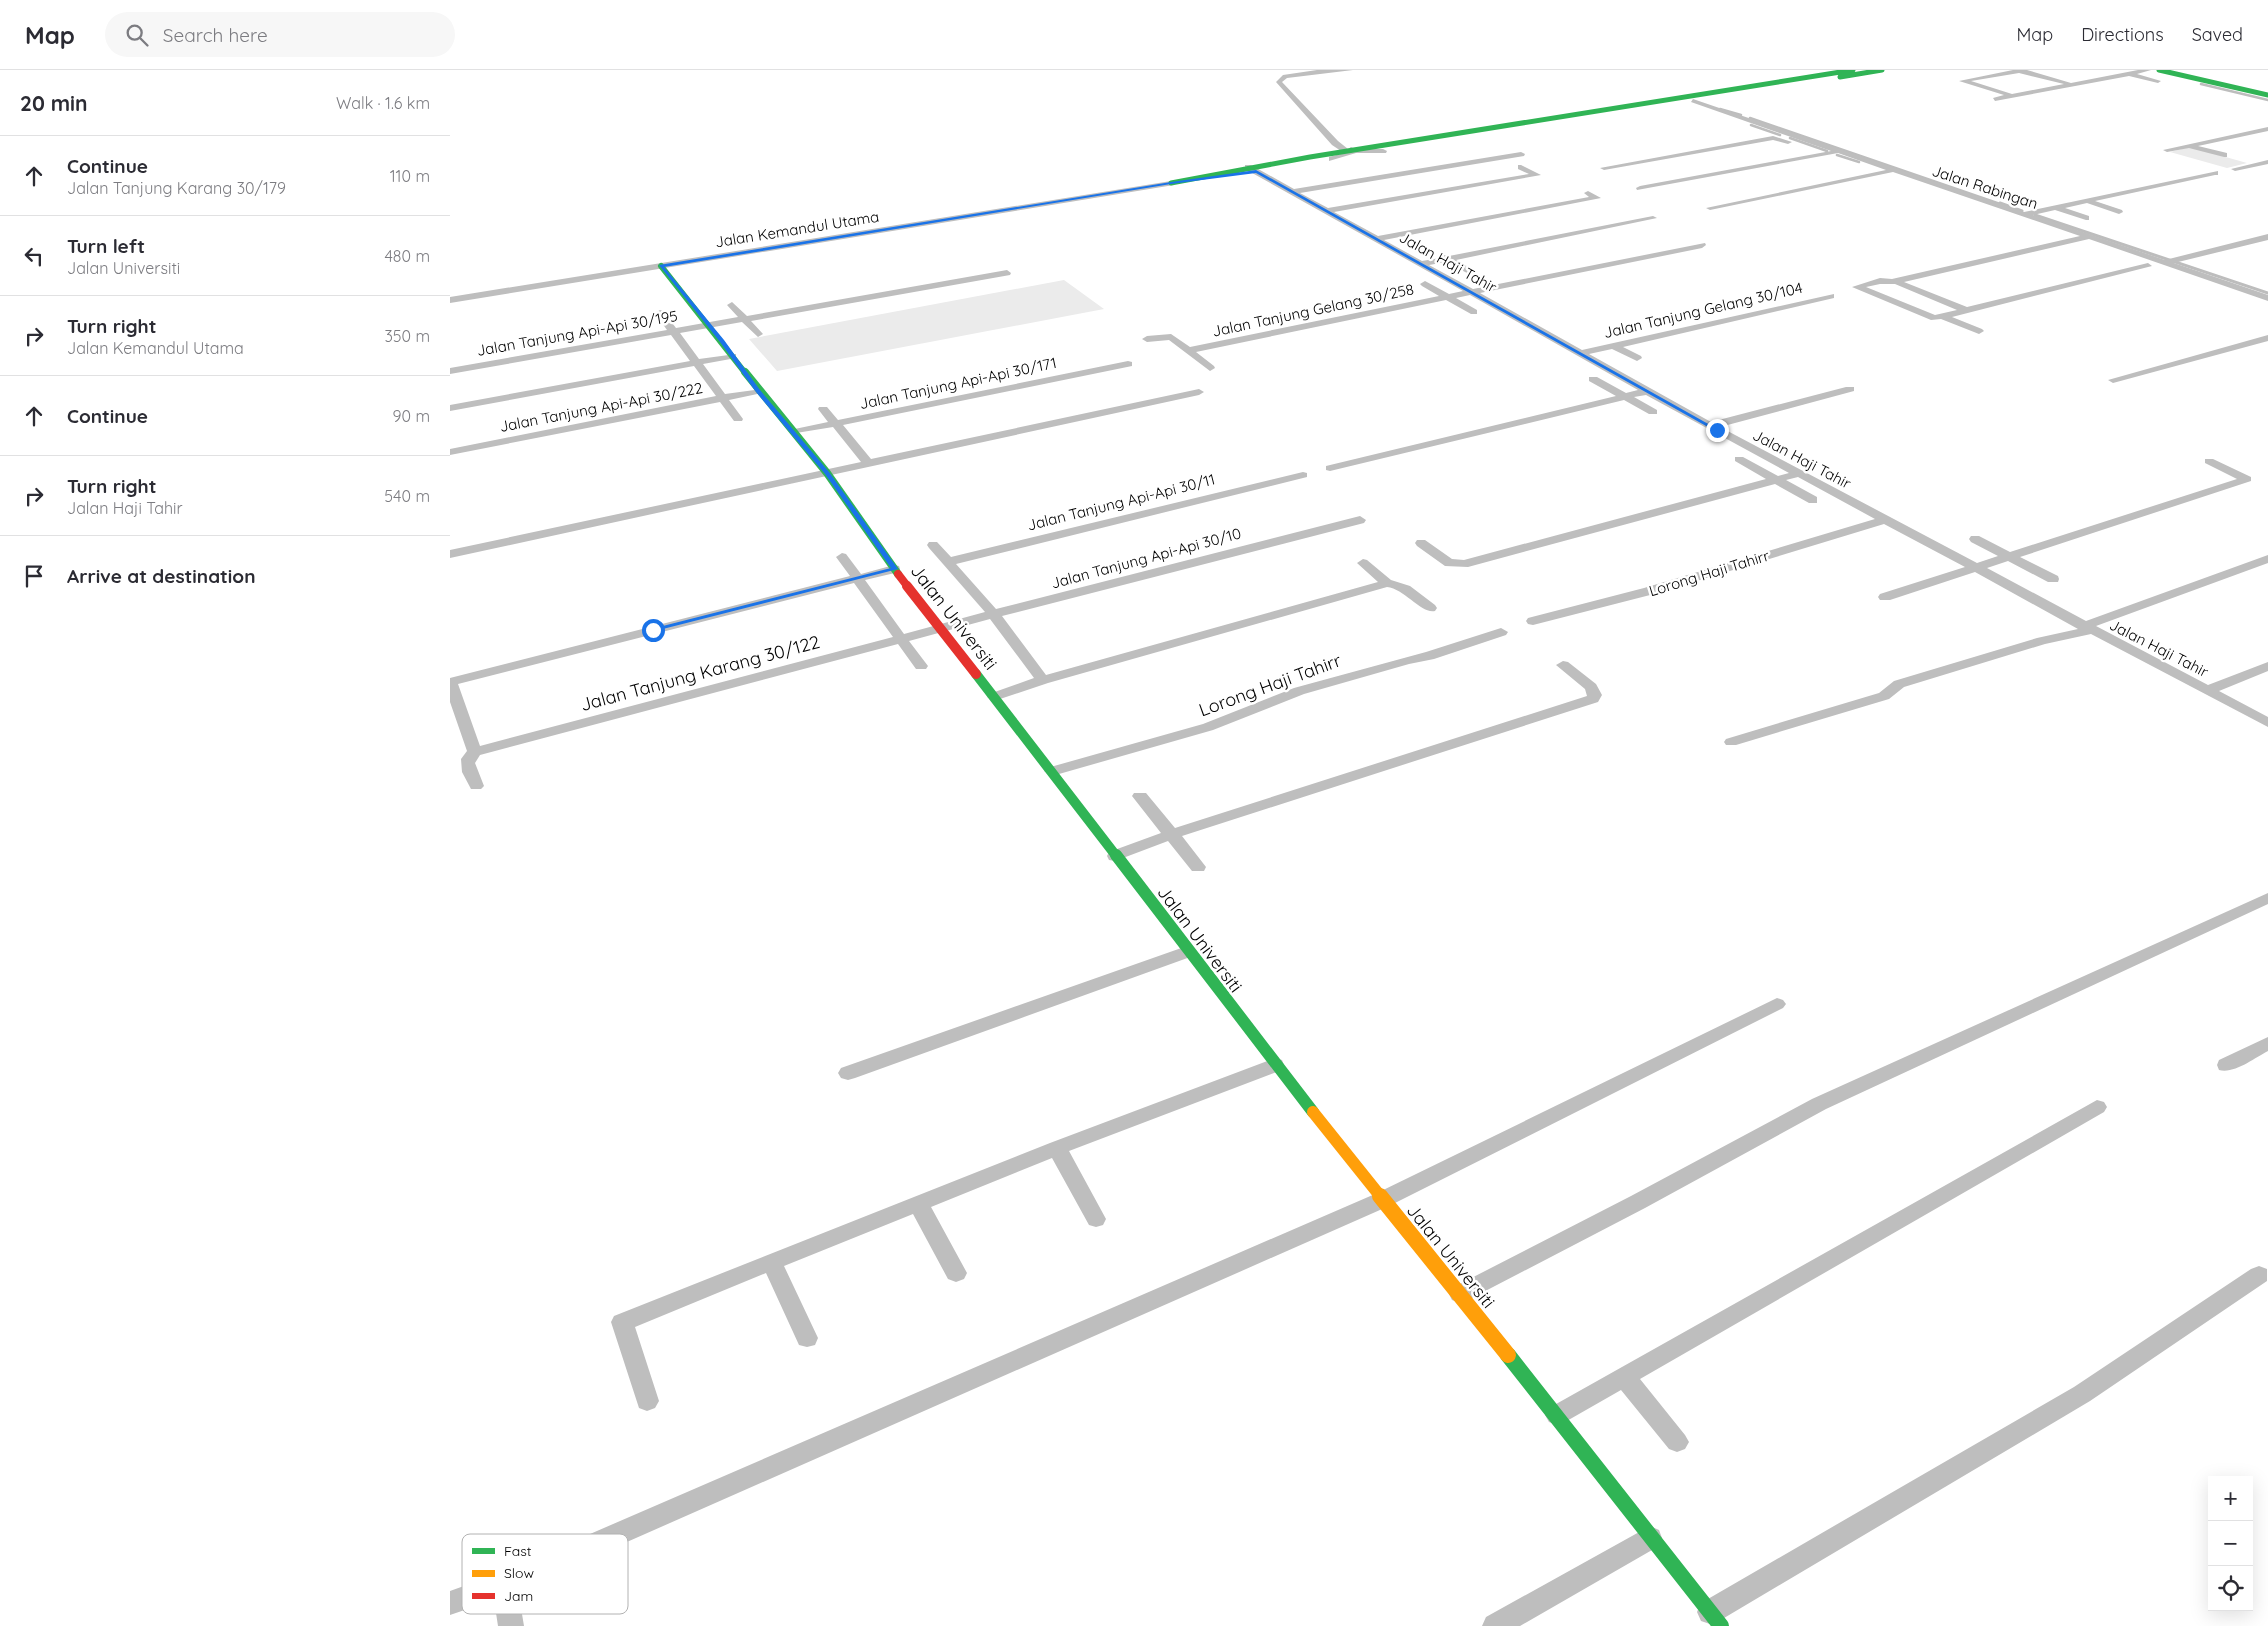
<!DOCTYPE html>
<meta charset="utf-8">
<style>
body{margin:0;font-family:Quicksand,sans-serif;background:#f7f7f7;color:#2b2b33}
.controls{position:absolute;right:15px;bottom:15px;display:grid;overflow:hidden;border-radius:0px;box-shadow:0 5px 20px #0002}
.controls button{width:45px;height:45px;display:grid;place-items:center;padding:0;border:0;border-bottom:1px solid #e1e1e2;background:#fff;color:#2b2b33;font:25px sans-serif}
.stop{position:absolute;width:15px;height:15px;margin:-11px;border:4px solid #1a73e8;border-radius:50%;background:#fff}
.stop.end{background:#1a73e8;border-color:#fff;box-shadow:0 1px 5px #0008}
.list{margin:0;padding:0;list-style:none}
h2{display:flex;justify-content:space-between;align-items:center;height:65px;margin:0;padding:0 20px;font-size:21px}
h2 small{font-size:16px;font-weight:400;color:#7c7c81}
.list li{display:grid;grid-template-columns:32px 1fr auto;gap:15px;align-items:center;box-sizing:border-box;height:80px;padding:0 20px;border-top:1px solid #e1e1e2}
.list b{display:block;font-size:19px;white-space:nowrap}
.list p{margin:0;font-size:16px;white-space:nowrap;color:#7c7c81}
.list em{font-size:16px;font-style:normal;color:#7c7c81}
.icon{flex:none;width:28px;height:28px;fill:none;stroke:currentColor;stroke-width:2;stroke-linecap:round;stroke-linejoin:round}
.map{position:relative;flex:none;width:1818px;height:1556px;overflow:hidden}
header{display:flex;align-items:center;gap:30px;box-sizing:border-box;height:70px;padding:0 25px;background:#fff;border-bottom:1px solid #e1e1e2}
header strong{font-size:24px}
nav{display:flex;gap:28px;margin-inline-start:auto;font-size:18px}
.search{width:350px;height:45px;background:#f7f7f7;display:flex;align-items:center;gap:12px;box-sizing:border-box;padding:0 18px;border-radius:28px;color:#7c7c81;font-size:19px}
main{display:flex}
aside{flex:1;background:#fff}
.map>svg:first-child{display:block}
.green{fill:#ebebeb}
.lines{fill:none;stroke-linecap:round;stroke-linejoin:round}
.stream-far1{stroke:#bdbdbd;stroke-width:2.5}
.stream{stroke:#bdbdbd;stroke-width:3}
.street{fill:#bebebe;fill-rule:evenodd}
.fast-far5{stroke:#30b455;stroke-width:5}
.fast-far4{stroke:#30b455;stroke-width:6}
.fast-far3{stroke:#30b455;stroke-width:8}
.fast-far2{stroke:#30b455;stroke-width:10}
.fast-far1{stroke:#30b455;stroke-width:12}
.fast{stroke:#30b455;stroke-width:16}
.slow-far1{stroke:#ff9f0a;stroke-width:12}
.slow{stroke:#ff9f0a;stroke-width:16}
.jam-far1{stroke:#e5322d;stroke-width:8}
.jam{stroke:#e5322d;stroke-width:10}
.route{fill:#1a73e8}
.labels{text-anchor:middle;dominant-baseline:central;stroke-width:5;stroke-linejoin:round;paint-order:stroke}
.far-street-label{font-size:15px;fill:#000;stroke:#fff}
.street-label{font-size:18px;fill:#000;stroke:#fff}
.key{fill:#fff;stroke:#b2b2b2;stroke-width:1}
.key-label{font-size:14px;fill:#000}
</style>
<header>
<strong>Map</strong>
<div class="search"><svg class="icon" aria-label="search" viewBox="0 0 24 24"><circle cx="10" cy="10" r="6"/><path d="M15 15l6 6"/></svg>Search here</div>
<nav><a>Map</a><a>Directions</a><a>Saved</a></nav>
</header>
<main>
<aside>
<h2>20 min<small>Walk · 1.6 km</small></h2>
<ul class="list">
<li><svg class="icon" aria-label="ahead" viewBox="0 0 24 24"><path d="M12 20V5M6 11l6-6 6 6"/></svg><div><b>Continue</b><p>Jalan Tanjung Karang 30/179</p></div><em>110 m</em></li>
<li><svg class="icon" aria-label="left" viewBox="0 0 24 24"><path d="M17 20v-9H6M10 6l-5 5 5 5"/></svg><div><b>Turn left</b><p>Jalan Universiti</p></div><em>480 m</em></li>
<li><svg class="icon" aria-label="right" viewBox="0 0 24 24"><path d="M7 20v-9h11M14 6l5 5-5 5"/></svg><div><b>Turn right</b><p>Jalan Kemandul Utama</p></div><em>350 m</em></li>
<li><svg class="icon" aria-label="ahead" viewBox="0 0 24 24"><path d="M12 20V5M6 11l6-6 6 6"/></svg><div><b>Continue</b></div><em>90 m</em></li>
<li><svg class="icon" aria-label="right" viewBox="0 0 24 24"><path d="M7 20v-9h11M14 6l5 5-5 5"/></svg><div><b>Turn right</b><p>Jalan Haji Tahir</p></div><em>540 m</em></li>
<li><svg class="icon" aria-label="arrive" viewBox="0 0 24 24"><path d="M6 21V4h12l-3 4 3 4H6"/></svg><div><b>Arrive at destination</b></div></li>
</ul>
</aside>
<div class="map">
<svg width="1818" height="1556" viewBox="0 0 1818 1556">
<rect width="100%" height="100%" fill="#fff"/>
<path class="green" d="M1740,77L1797,93L1777,98L1720,82Z
M614,210L654,239L327,301L299,269Z"/>
<g class="lines">
<path class="stream-far1" d="M1751,14L1818,30
M1270,39L1291,45
M1300,48L1553,135
M1301,55L1330,65
M1340,68L1377,81
M1387,85L1409,92"/>
<path class="stream" d="M1550,133L1572,141
M1585,145L1818,223"/>
<path class="street" d="M867,0H903L837,8L832,12L888,71L898,79L901,77L905,79H933L937,81L936,83H906L879,91V87L894,83L882,75L826,12L833,5Z
M1563,0H1577L1621,13L1688,0H1701L1687,4L1711,11L1708,13L1679,6L1545,31L1543,28L1554,25L1509,11ZM1569,3L1614,14L1562,24L1521,11Z
M1243,29L1574,142L1768,101V105H1765L1645,131L1672,140L1673,142L1669,144L1637,133L1615,138L1639,146V150H1636L1605,140L1583,145L1715,190L1818,164V170L1724,193L1818,225V231L1639,169L1454,212L1517,237L1698,193L1702,196L1502,247L1532,259L1534,261L1529,264L1491,249L1481,250L1402,217L1430,208L1442,209L1630,166L1443,102L1260,140L1256,138L1436,100L1388,83L1187,120L1186,118L1190,116L1381,81L1241,32ZM1430,214H1445L1507,240L1485,245L1416,217Z
M1818,57V61L1748,76L1777,83V87H1774L1739,78L1717,82L1713,80Z
M1323,66L1342,72L1338,74L1323,70L1154,100L1150,98Z
M1071,82L1075,84L1074,86L850,123L878,138L1079,104L1068,99V95H1071L1091,105L884,142L928,166L1139,127L1134,123L1138,121L1151,128L934,170L972,191L990,188V184L999,186L1203,146L1207,148L1006,190L1020,198L1021,200L1017,203L996,192L979,195L1023,219L1255,173L1256,175L1252,178L1030,223L1132,280L1384,224V228L1173,277L1191,286L1192,288L1187,291L1162,279L1139,284L1261,352L1396,317H1404V321L1270,357L1527,493L1548,486L1521,472L1519,469L1521,466H1529L1560,482L1787,409L1755,393V389H1763L1801,407V411L1570,487L1608,506L1609,509L1608,512H1598L1558,491L1537,498L1636,551L1818,485V493L1646,556L1758,615L1818,592V601L1769,621L1818,647V657L1641,564L1595,574L1454,617L1439,629L1286,675H1276L1274,672L1276,669L1429,623L1444,611L1587,568L1628,559L1525,502L1440,530H1430L1428,527L1430,524L1515,497L1434,454L1204,524L1083,555L1078,554L1076,551L1078,548L1194,518L1425,449L1348,407L1336,410L1367,427V433H1359L1325,414L1018,497L995,496L967,476L965,473L967,470H975L1002,489L1014,490L1316,409L1285,391V387H1293L1328,406L1339,403L1196,325L1184,327L1207,340V344H1199L1174,330L880,401L876,400V396L1166,326L1139,311V307H1147L1176,323L1188,320L1020,225L1006,228L1027,240V244H1021L996,230L746,282L764,296L765,298L760,301L719,270L697,272L692,269L697,266L721,264L740,277L989,226L972,216L970,214L975,211L999,224L1013,221L795,99V95H801L844,119Z
M1818,90V94L1785,101L1781,99Z
M721,111H724V115L0,233V227Z
M557,200L561,203L560,205L301,251L313,264L308,267L292,252L230,263L249,289L286,284V288L253,294L275,324L312,319V323L279,330L293,349L292,351H284L270,332L0,385V379L266,326L244,296L0,341V335L240,291L221,265L0,304V298L217,260L205,243L210,240L213,241L226,258L288,247L277,235L282,232L297,246Z
M1818,265V271L1663,313L1658,310Z
M678,291L682,292V296L393,355L421,389L749,319L754,322L749,325L0,488V480L411,392L383,357L340,364V360L378,352L368,339L369,337H377L388,350Z
M853,402L857,403V407L506,494L546,539L910,446L916,450L914,453L552,546L596,605L928,512L907,493L913,489L917,490L941,510L960,516L985,535L987,538L985,541C971,544 955,519 937,517L598,613L544,631L537,627L539,624L584,608L540,549L459,571L478,596L476,599H466L448,574L30,685L25,693L34,716L31,719H21L12,702L11,689L17,681L0,632V608L400,506L386,487L392,483L396,484L411,504L444,495L449,496L450,499L449,502L415,510L454,564L535,542L479,478L477,475L479,472H487L501,487ZM404,513L443,567L30,676L8,614Z
M1051,558L1058,562L1056,565L984,589L959,594L854,624L763,660L602,706L594,701L597,698L753,654L844,618L976,582Z
M1113,591L1118,592L1146,614L1152,625L1148,632L732,766L756,797L754,801H742L718,771L665,791L659,790L657,786L659,782L711,763L682,726L684,723H696L725,758L1137,626L1135,619L1106,595Z
M1818,823V834L1376,1039L1195,1138L1018,1230L1010,1233L1002,1230L999,1224L1002,1218L1181,1126L1362,1029Z
M737,876L743,878L746,882L743,886L405,1008L398,1010L391,1008L388,1003L391,998Z
M1327,928L1333,930L1336,934L1333,938L939,1136L68,1520L74,1556H48L44,1530L0,1545V1521L50,1503L925,1124Z
M1818,967V981C1804,988 1785,1004 1769,1000L1767,995L1769,990Z
M825,988L832,990L834,995L832,1000L619,1081L656,1149L653,1155L646,1157L639,1155L602,1088L481,1137L517,1203L514,1209L506,1212L498,1209L463,1144L334,1196L368,1268L365,1275L357,1277L349,1275L316,1203L185,1257L209,1331L205,1338L197,1341L189,1338L161,1252L164,1246L600,1073Z
M1647,1030L1654,1032L1657,1037L1654,1042L1190,1309L1235,1365L1239,1372L1235,1379L1227,1382L1219,1379L1171,1320L1115,1352L1107,1355L1099,1352L1095,1345L1099,1338Z
M1809,1196L1817,1199V1211L1640,1331L1269,1551L1260,1554L1251,1551L1247,1542L1251,1533L1624,1317L1801,1199Z
M1200,1456L1209,1460L1212,1468L1209,1476L1070,1556H1032L1036,1547Z"/>
<path class="fast-far5" d="M1709,0L1818,25
M1390,7L1432,0
M721,113L860,87L1403,0"/>
<path class="fast-far4" d="M211,196L296,304"/>
<path class="fast-far3" d="M295,302L377,403L448,504"/>
<path class="fast-far2" d="M526,604L667,787"/>
<path class="fast-far1" d="M666,785L863,1042"/>
<path class="fast" d="M1058,1285L1271,1556"/>
<path class="slow-far1" d="M863,1042L931,1127"/>
<path class="slow" d="M930,1126L1058,1285"/>
<path class="jam-far1" d="M448,504L458,517"/>
<path class="jam" d="M457,516L526,604"/>
</g>
<path class="route" d="M806,100L1269,360L1265,361L806,103L721,114L214,197L274,270L310,320L379,402L448,499L201,562V559L441,498L375,404L306,322L270,272L209,195L721,112Z"/>
<g class="labels">
<g class="far-street-label">
<text transform="translate(1535 117) rotate(18)">Jalan Rabingan</text>
<text transform="translate(347 159) rotate(-9)">Jalan Kemandul Utama</text>
<text transform="translate(998 192) rotate(29)">Jalan Haji Tahir</text>
<text transform="translate(863 240) rotate(-12)">Jalan Tanjung Gelang 30/258</text>
<text transform="translate(1253 240) rotate(-13)">Jalan Tanjung Gelang 30/104</text>
<text transform="translate(127 263) rotate(-10)">Jalan Tanjung Api-Api 30/195</text>
<text transform="translate(508 313) rotate(-12)">Jalan Tanjung Api-Api 30/171</text>
<text transform="translate(151 337) rotate(-11)">Jalan Tanjung Api-Api 30/222</text>
<text transform="translate(1352 389) rotate(28)">Jalan Haji Tahir</text>
<text transform="translate(671 432) rotate(-14)">Jalan Tanjung Api-Api 30/11</text>
<text transform="translate(696 488) rotate(-15)">Jalan Tanjung Api-Api 30/10</text>
<text transform="translate(1259 503) rotate(-17)">Lorong Haji Tahirr</text>
<text transform="translate(1709 578) rotate(27)">Jalan Haji Tahir</text>
</g>
<g class="street-label">
<text transform="translate(504 547) rotate(52)">Jalan Universiti</text>
<text transform="translate(250 603) rotate(-15)">Jalan Tanjung Karang 30/122</text>
<text transform="translate(820 615) rotate(-20)">Lorong Haji Tahirr</text>
<text transform="translate(750 869) rotate(53)">Jalan Universiti</text>
<text transform="translate(1001 1186) rotate(51)">Jalan Universiti</text>
</g>
</g>
<rect x="12" y="1464" width="166" height="80" rx="8" class="key"/>
<rect x="22" y="1478" width="23" height="6" fill="#30b455"/>
<rect x="22" y="1500" width="23" height="7" fill="#ff9f0a"/>
<rect x="22" y="1523" width="23" height="6" fill="#e5322d"/>
<g class="key-label">
<text x="54" y="1486">Fast</text>
<text x="54" y="1508">Slow</text>
<text x="54" y="1531">Jam</text>
</g>
</svg>
<div class="controls">
<button>+</button>
<button>−</button>
<button><svg class="icon" aria-label="locate" viewBox="0 0 24 24"><circle cx="12" cy="12" r="6"/><path d="M12 2v4M12 18v4M2 12h4M18 12h4"/></svg></button>
</div>
<div class="stop" style="left:203px;top:560px"></div>
<div class="stop end" style="left:1267px;top:360px"></div>
</div>
</main>
